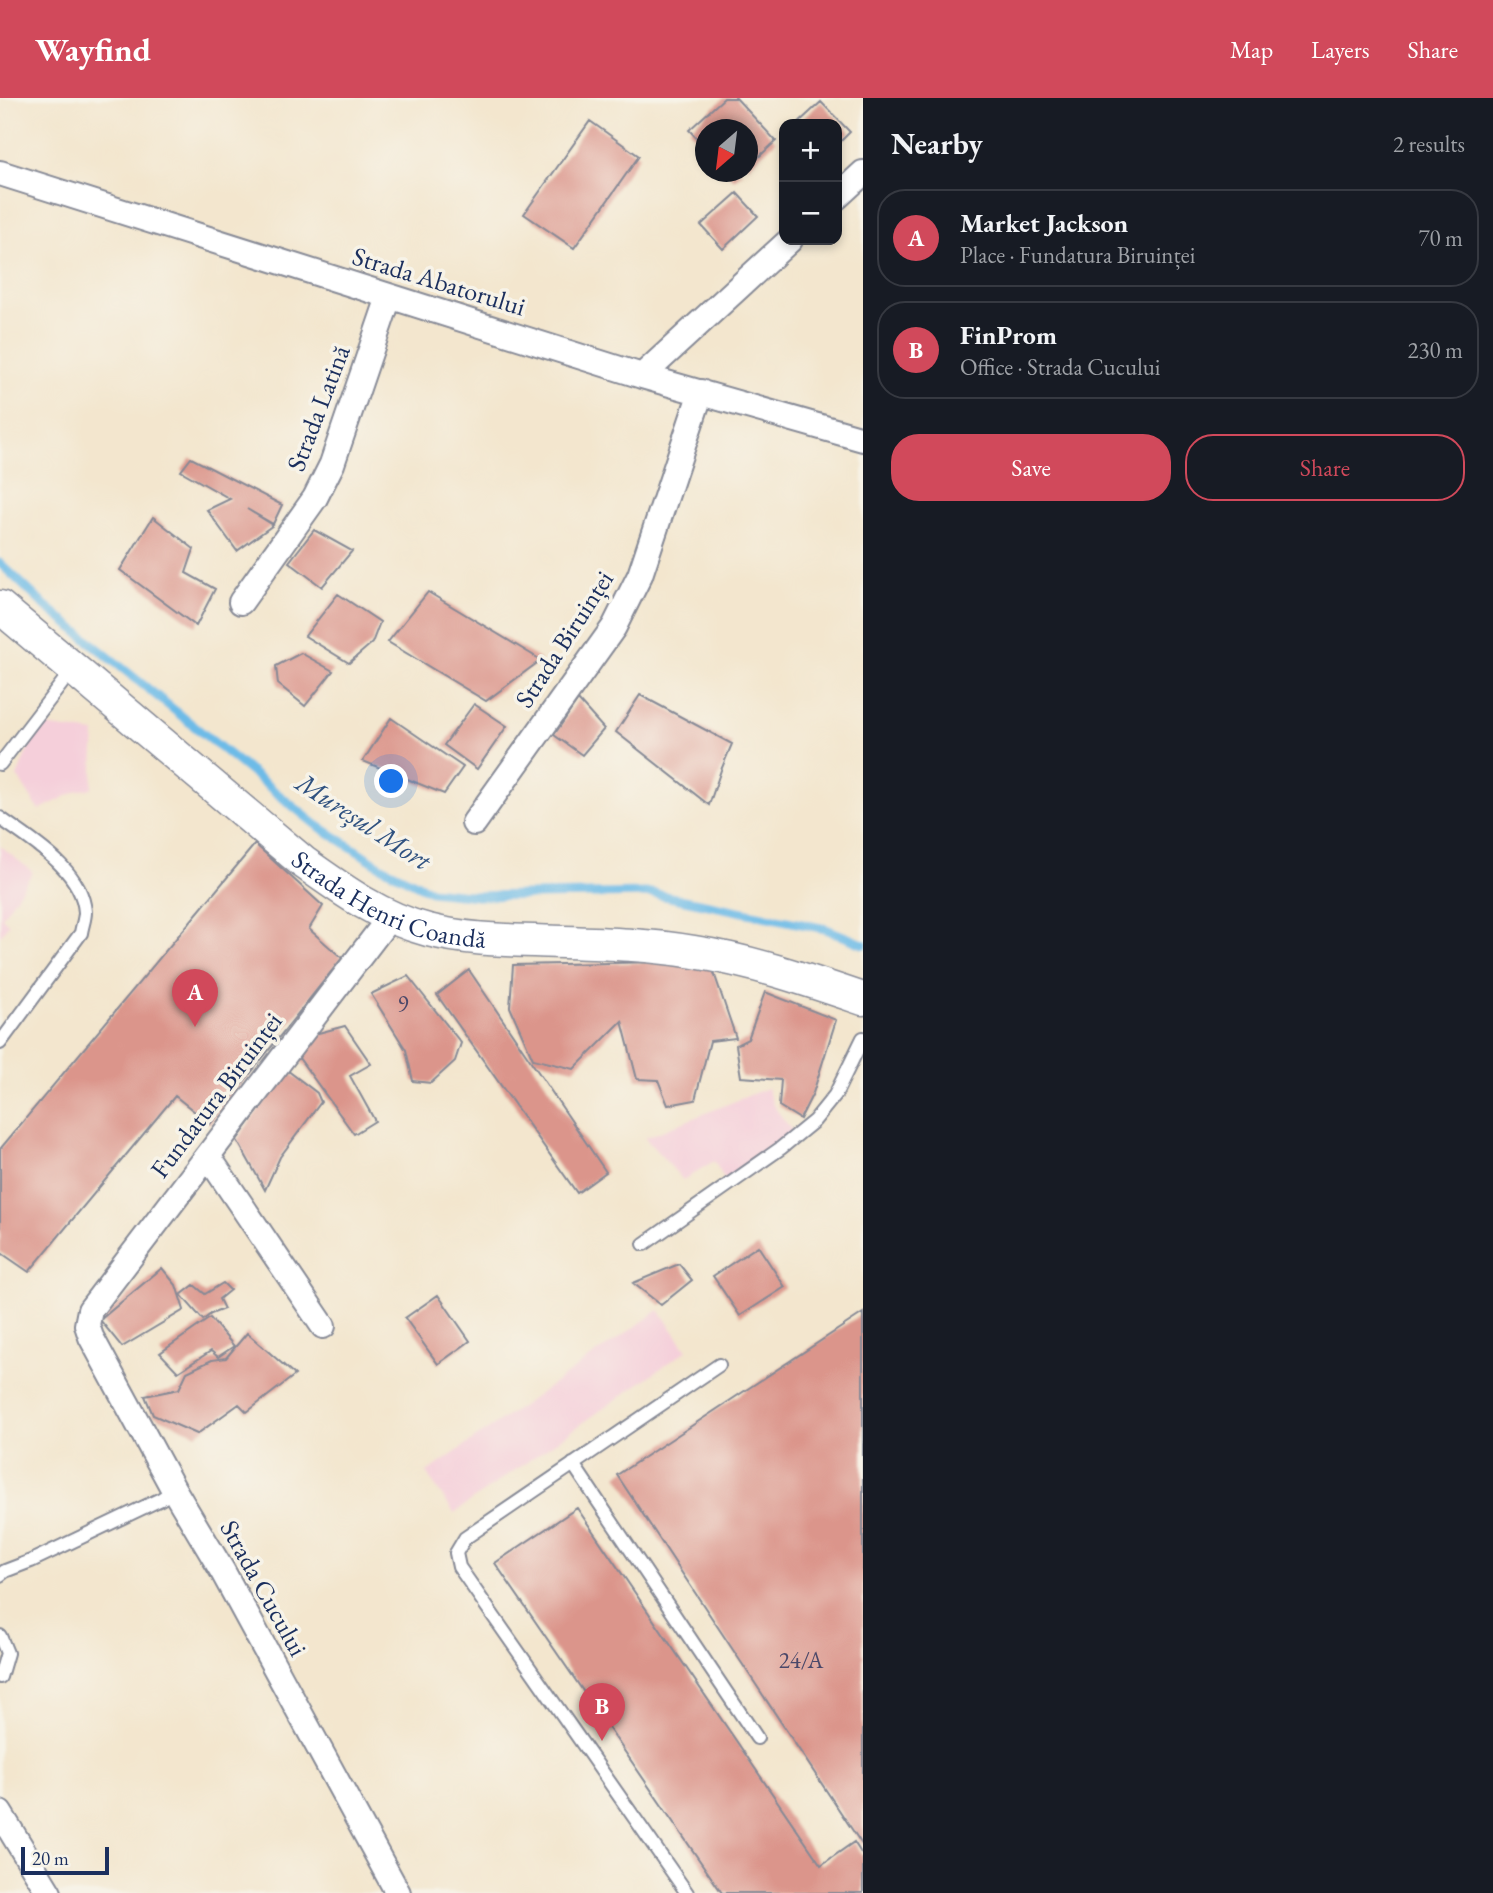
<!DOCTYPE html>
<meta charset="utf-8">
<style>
body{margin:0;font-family:"EB Garamond",serif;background:#20242c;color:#f1f3f6}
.controls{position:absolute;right:21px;top:21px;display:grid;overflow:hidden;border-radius:14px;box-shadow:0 4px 10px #0003}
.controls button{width:63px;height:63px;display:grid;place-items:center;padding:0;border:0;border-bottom:2px solid #363941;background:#171b24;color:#f1f3f6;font:35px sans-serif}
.compass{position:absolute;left:695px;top:21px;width:63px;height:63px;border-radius:50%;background:#171b24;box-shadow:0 4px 10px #0003;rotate:208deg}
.scale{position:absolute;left:21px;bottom:18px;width:88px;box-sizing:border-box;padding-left:7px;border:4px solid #1b2f5e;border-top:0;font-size:19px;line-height:24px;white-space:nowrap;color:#1b2f5e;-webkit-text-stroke:5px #f7f3e8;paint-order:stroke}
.you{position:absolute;left:392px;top:684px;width:24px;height:24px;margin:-18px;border:5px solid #fff;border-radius:50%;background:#1a73e8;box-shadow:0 0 0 10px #1a73e833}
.badge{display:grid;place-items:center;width:46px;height:46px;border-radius:50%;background:#d1495b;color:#fff;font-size:23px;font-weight:700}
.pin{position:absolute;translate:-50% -58px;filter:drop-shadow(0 2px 4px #0008)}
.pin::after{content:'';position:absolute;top:37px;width:24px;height:21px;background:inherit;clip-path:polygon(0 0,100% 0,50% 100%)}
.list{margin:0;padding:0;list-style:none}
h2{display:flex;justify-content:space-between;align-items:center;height:91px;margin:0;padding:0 28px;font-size:30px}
h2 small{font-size:23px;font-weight:400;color:#9ea1a6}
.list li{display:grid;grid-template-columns:46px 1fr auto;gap:21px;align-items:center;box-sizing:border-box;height:98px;margin:0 14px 14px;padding:0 14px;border:2px solid #363941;border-radius:28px}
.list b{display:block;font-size:26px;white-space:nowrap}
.list p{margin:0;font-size:23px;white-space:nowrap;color:#9ea1a6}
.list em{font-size:23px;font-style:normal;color:#9ea1a6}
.actions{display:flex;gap:14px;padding:21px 28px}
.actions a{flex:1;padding:16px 0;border:2px solid #d1495b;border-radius:28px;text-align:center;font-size:24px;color:#d1495b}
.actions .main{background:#d1495b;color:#fff}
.map{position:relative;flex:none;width:863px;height:1795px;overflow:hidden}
header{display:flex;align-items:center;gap:42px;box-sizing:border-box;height:98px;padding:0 35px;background:#d1495b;color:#fff}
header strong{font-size:33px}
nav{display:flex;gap:38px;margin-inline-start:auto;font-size:24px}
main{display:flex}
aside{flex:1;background:#171b24}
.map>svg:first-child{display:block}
.built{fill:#f5cfda}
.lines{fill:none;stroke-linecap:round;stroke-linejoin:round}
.stream{stroke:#6dbbe7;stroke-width:9}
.building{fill:#db958b}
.service-casing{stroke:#878a96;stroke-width:16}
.minor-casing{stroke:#878a96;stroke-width:28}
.tertiary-casing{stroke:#878a96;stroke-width:35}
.service{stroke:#fff;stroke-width:12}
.minor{stroke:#fff;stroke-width:24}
.tertiary{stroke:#fff;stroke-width:32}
.labels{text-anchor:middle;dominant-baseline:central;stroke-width:7;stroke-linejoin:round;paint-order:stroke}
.number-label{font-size:23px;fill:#4b4869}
.street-label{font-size:26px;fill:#1b2f5e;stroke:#f7f3e8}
.water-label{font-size:28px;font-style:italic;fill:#305280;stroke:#f7f3e8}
</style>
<header>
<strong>Wayfind</strong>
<nav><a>Map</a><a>Layers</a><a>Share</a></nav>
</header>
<main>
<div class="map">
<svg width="863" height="1795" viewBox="0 0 863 1795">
<rect width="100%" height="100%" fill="#f7f3e8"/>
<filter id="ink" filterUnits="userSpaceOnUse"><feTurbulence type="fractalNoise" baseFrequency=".0143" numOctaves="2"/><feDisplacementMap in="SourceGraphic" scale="14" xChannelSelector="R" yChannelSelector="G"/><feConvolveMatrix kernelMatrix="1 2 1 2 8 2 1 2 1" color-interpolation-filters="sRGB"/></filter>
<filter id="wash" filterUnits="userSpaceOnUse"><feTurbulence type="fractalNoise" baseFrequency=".00686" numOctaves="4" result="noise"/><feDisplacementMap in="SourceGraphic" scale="28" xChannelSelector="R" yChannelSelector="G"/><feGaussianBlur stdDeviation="1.57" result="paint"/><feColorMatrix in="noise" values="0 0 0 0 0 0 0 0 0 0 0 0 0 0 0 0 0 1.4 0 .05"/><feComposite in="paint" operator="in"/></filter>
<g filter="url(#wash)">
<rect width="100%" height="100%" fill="#f3e6ce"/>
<path class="built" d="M38,627L95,635L92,690L77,693L39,712L17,678Z
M0,748L33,774L2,819L9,826L0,838Z
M767,990L773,1007L793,1034L726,1084L714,1063L683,1082L645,1040Z
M659,1212L687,1252L454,1415L426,1375Z"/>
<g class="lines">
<path class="stream" d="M0,465L42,505L315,726L382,769L431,793L477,798L650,795L826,831L863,846"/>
</g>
<g id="blocks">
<path class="building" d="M724,0H736L776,43L748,69V32H706V50L689,32Z
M821,4L850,34L837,47V26H797Z
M590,23L639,58L574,150L524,116Z
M727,74H743L734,81Z
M737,95L758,118L723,151L701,127Z
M191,360L282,407L273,426L247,411L273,427L237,453L207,412L230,401L181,373Z
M153,419L194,451L186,475L215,491L196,528L120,472Z
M314,432L352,453L322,489L289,464Z
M428,494L541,562L486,603L388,544Z
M338,496L380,524L372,545L349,565L305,538Z
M301,555L333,573L305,608L278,586L276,568Z
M640,597L732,646L721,672L709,707L616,634Z
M578,602L604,631L582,657L554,637Z
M474,606L507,628L477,671L444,647Z
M391,620L463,669L444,696L363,663Z
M255,746L323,808L309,831L342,860L210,1026L175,998L29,1174L0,1154V1051Z
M710,863L736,940L710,943L695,1002L668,1007L658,982L637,981L622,923L574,971L533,961L510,909L513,867Z
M469,872L606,1074L577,1095L437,897Z
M408,878L461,945L455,963L431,985L413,983L406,952L371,896Z
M765,894L836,922L813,995L800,1021L779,1008L781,982L741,979L736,947L748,941Z
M345,928L371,966L350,978L375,1023L354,1036L299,960L307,938Z
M287,972L317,995L321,1004L280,1059L265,1092L237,1042Z
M758,1148L785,1189L740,1218L713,1178Z
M679,1166L692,1182L661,1207L633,1185Z
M162,1170L176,1187L184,1212L122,1249L100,1222Z
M223,1185L230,1192L219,1201L224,1211L211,1216L203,1222L181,1197L194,1187L205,1196Z
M438,1197L470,1243L438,1266L405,1220Z
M863,1215V1748L617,1377Z
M210,1220L234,1248L218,1259L211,1253L178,1274L160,1255Z
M247,1235L295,1277L247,1314L239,1306L197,1336L153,1317L145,1298L179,1291L187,1274L212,1262L226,1260Z
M577,1410L821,1767L854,1744L863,1758V1795H722L495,1465Z"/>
</g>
</g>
<g filter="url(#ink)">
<use href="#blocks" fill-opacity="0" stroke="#878a96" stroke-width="2"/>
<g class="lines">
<defs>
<path id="service" d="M0,666L73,571
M0,720C31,743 82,771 85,814C85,821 82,828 81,835L0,945
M644,1146L781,1050L814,1023L835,997L863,940
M573,1366L757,1640
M0,1477L5,1473L31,1463L161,1401L174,1392
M0,1538L7,1555L0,1579
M687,1795L459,1469L456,1455L465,1440L719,1267"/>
<path id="minor" d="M0,75L642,278L863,341
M837,99L863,75
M642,278L790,142
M241,504L315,400L332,366L389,199
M474,725L614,529L640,477L701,294
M390,819L90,1212L87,1227L91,1239L174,1392L223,1474L398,1795
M208,1058L323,1228
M0,1715L49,1795"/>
<g id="tertiary">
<path id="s1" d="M0,509L303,764C342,792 381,820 428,832C463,841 499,842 534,843C587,845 641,845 694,854C752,863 807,882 863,901"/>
</g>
</defs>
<use href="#service" class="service-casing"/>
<use href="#minor" class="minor-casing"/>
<use href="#tertiary" class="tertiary-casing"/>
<use href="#service" class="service"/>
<use href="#minor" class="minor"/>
<use href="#tertiary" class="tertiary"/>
</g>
</g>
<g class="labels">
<g class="number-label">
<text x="403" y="906">9</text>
<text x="801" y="1562">24/A</text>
</g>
<g class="street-label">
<text transform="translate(439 183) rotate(17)">Strada Abatorului</text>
<text transform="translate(318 310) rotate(-69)">Strada Latină</text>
<text transform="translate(564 541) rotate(-57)">Strada Biruinței</text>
<text stroke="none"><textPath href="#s1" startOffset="492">Strada Henri Coandă</textPath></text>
<text transform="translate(216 997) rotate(-53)">Fundatura Biruinței</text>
<text transform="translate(264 1490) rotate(61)">Strada Cucului</text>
</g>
<g class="water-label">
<text transform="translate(364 723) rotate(33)">Mureșul Mort</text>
</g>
</g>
</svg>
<div class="controls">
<button>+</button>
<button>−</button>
</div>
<svg class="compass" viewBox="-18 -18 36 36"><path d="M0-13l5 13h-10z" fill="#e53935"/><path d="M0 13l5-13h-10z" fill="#9ea1a6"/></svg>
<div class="scale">20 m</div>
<div class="you"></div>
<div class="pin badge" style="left:195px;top:929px">A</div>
<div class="pin badge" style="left:602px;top:1643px">B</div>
</div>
<aside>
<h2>Nearby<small>2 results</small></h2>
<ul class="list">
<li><span class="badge">A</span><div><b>Market Jackson</b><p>Place · Fundatura Biruinței</p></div><em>70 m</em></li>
<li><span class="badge">B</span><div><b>FinProm</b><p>Office · Strada Cucului</p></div><em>230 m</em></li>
</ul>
<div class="actions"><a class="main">Save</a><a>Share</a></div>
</aside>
</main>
